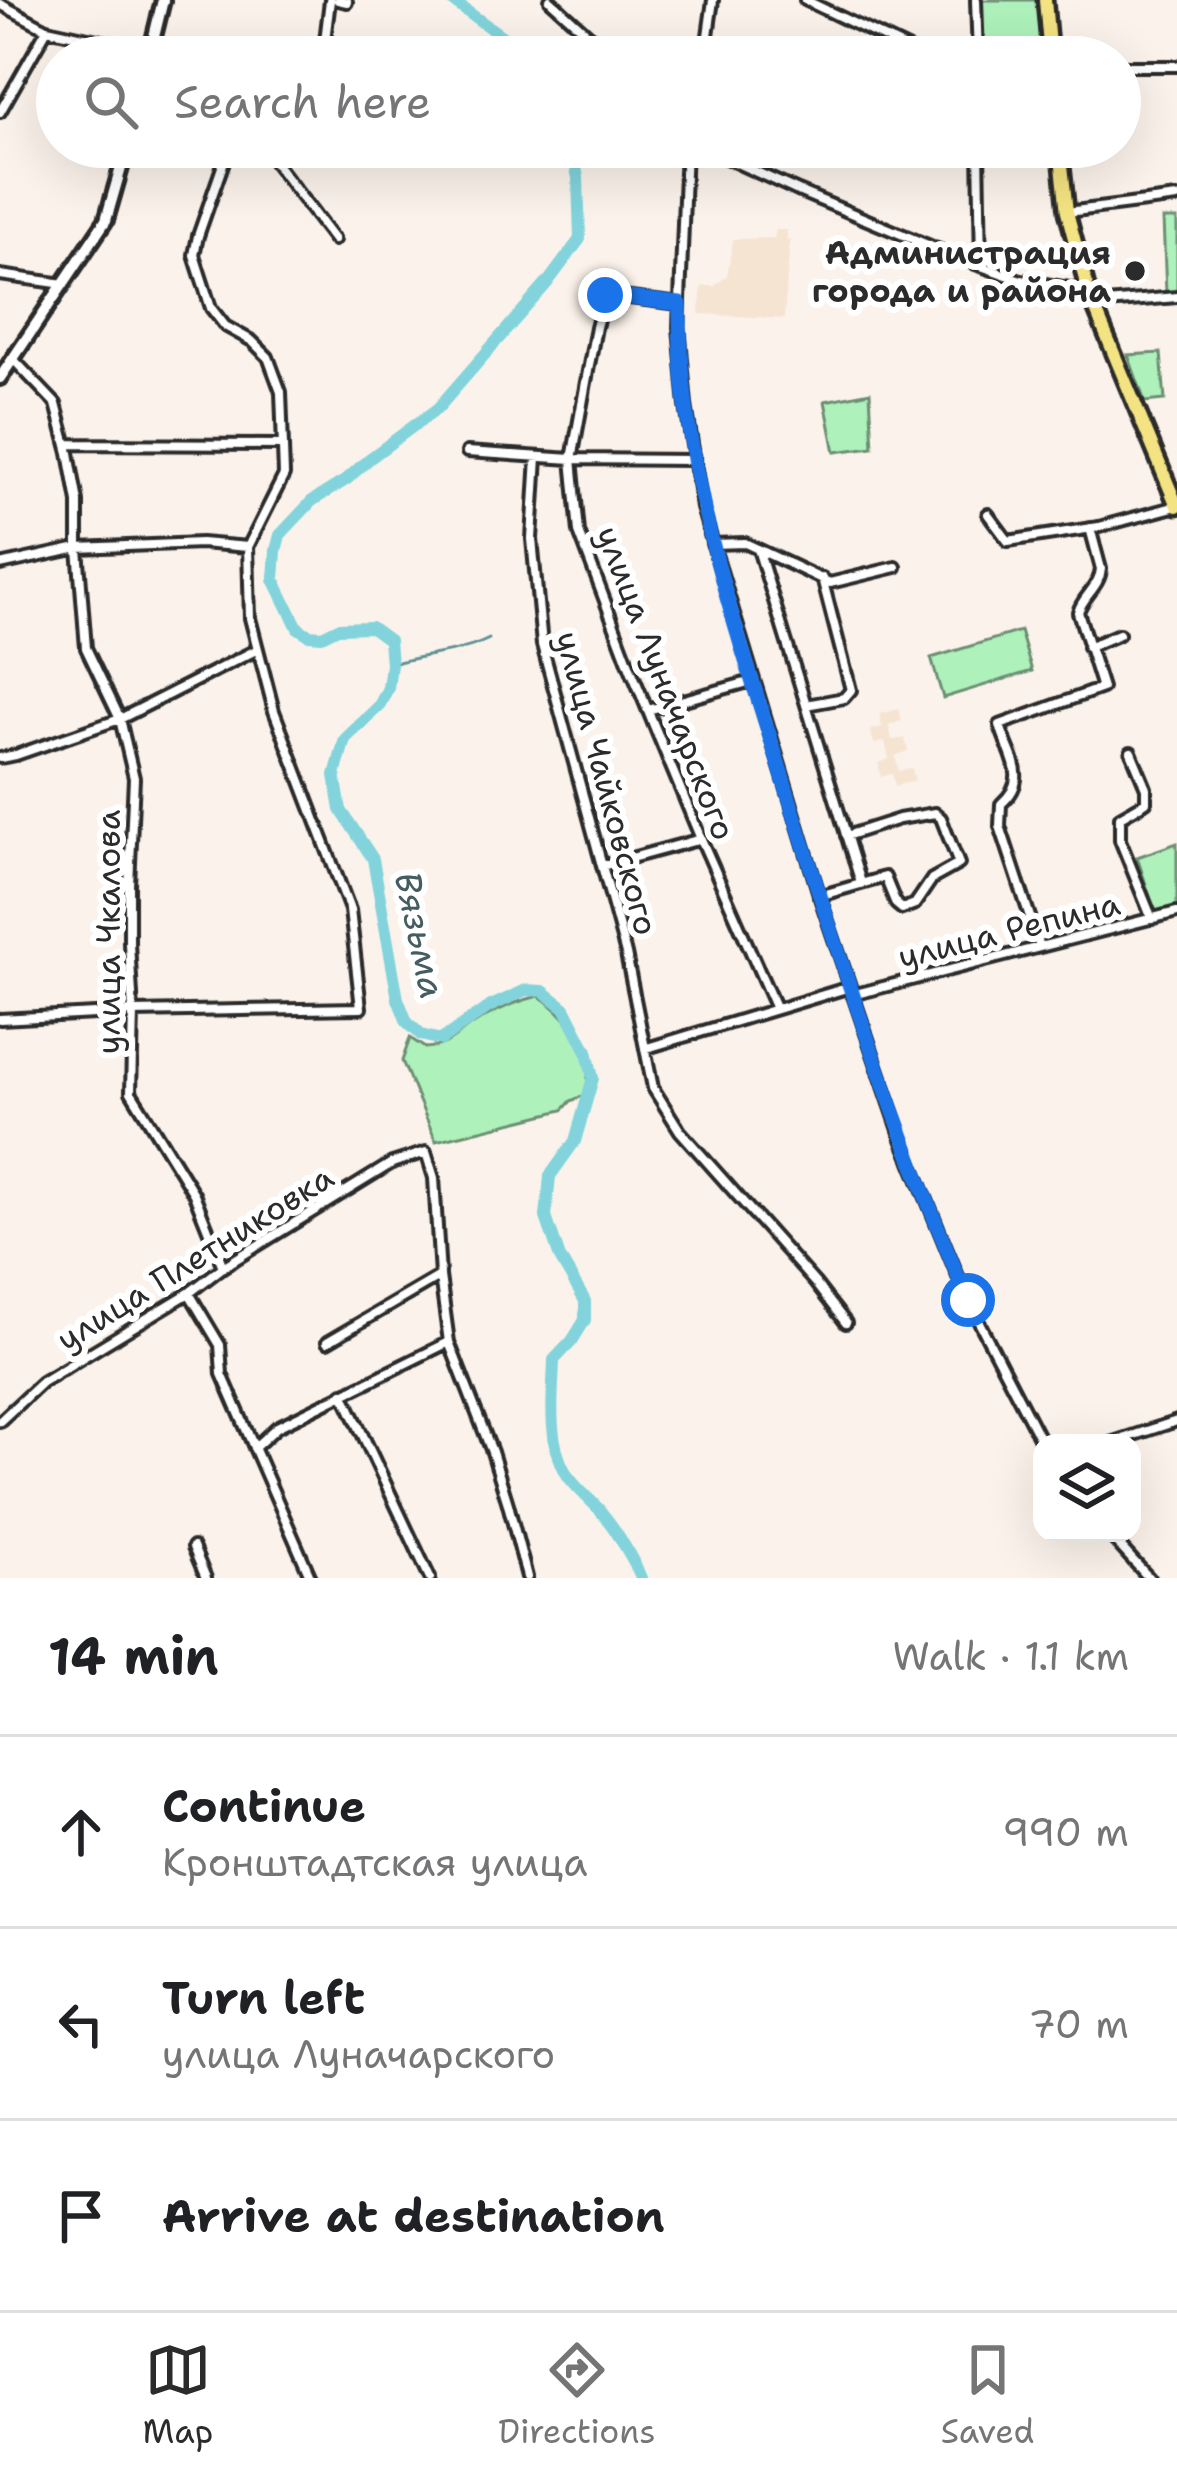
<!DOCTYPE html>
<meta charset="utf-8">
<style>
body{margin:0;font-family:"Shantell Sans",sans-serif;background:#f2f2f2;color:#202124}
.controls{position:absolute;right:36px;bottom:36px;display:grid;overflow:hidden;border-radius:24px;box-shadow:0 12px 48px #0002}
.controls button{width:108px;height:108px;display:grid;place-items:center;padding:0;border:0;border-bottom:3px solid #e0e0e0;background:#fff;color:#202124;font:60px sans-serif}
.stop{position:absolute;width:36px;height:36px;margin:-27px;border:9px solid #1a73e8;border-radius:50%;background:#fff}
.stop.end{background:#1a73e8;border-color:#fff;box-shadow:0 3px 12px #0008}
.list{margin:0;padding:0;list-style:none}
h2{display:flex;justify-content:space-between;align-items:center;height:156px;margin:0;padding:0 48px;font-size:51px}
h2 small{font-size:39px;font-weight:400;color:#757577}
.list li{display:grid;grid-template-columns:78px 1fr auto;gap:36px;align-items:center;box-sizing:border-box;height:192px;padding:0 48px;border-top:3px solid #e0e0e0}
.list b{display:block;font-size:45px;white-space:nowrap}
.list p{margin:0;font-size:39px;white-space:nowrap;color:#757577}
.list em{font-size:39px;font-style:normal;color:#757577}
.icon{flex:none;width:66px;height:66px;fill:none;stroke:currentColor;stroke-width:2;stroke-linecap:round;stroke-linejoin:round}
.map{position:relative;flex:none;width:1177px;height:1578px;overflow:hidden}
.search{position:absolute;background:#fff;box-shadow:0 12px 48px #0002;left:36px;right:36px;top:36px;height:132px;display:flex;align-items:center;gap:30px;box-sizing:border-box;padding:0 42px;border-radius:66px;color:#757577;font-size:45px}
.sheet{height:732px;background:#fff}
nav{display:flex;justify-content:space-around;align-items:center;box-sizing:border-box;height:168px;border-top:3px solid #e0e0e0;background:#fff;font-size:33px;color:#757577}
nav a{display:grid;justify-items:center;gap:6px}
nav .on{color:#2b2b2b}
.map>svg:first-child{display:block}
.built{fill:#f6e4d3}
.green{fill:#aef1bb;stroke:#6c8e73;stroke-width:3}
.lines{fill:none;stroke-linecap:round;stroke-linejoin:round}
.stream{stroke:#5f9095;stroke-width:3}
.river{stroke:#82d3db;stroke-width:12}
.minor-casing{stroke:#2b2b2b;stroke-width:16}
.secondary-casing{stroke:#2b2b2b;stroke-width:20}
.primary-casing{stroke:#2b2b2b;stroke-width:21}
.minor{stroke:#fff;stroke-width:8}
.secondary{stroke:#fff;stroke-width:10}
.primary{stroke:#f4e382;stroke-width:12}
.route{stroke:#1a73e8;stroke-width:15}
.poi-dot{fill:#2b2b2b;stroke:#fff;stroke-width:4.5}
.labels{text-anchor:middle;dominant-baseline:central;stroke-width:12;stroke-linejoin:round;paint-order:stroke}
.poi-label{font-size:33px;font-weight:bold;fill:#2b2b2b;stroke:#fff;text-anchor:end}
.street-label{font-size:33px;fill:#2b2b2b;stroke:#fff}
.water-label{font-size:36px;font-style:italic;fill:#455d60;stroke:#fff}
</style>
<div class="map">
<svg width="1177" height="1578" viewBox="0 0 1177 1578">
<rect width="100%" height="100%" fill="#fbf3eb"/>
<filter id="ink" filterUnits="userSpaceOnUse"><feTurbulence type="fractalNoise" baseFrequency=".00833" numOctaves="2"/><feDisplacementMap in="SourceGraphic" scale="24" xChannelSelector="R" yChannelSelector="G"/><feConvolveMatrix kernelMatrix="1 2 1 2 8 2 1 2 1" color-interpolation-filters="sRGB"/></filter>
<g filter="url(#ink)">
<path class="built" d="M776,230H787V240H790L784,319L699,314L702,286H714L727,276L733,239L774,238Z
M899,709L902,721L889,725L892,740L905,738L908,751L895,756L899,771L912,768L915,781L895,786L892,774L881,777L878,763L889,759L885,742L874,744L870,730L882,727L879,714Z"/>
<path class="green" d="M980,0H1040L1045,57H982Z
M1163,219H1177V293L1166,294Z
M1161,353L1165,400L1145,402L1128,355Z
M870,392L873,447L835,452L825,401Z
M1020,631L1032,671L943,698L931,658Z
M1177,843V906L1155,912L1137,857Z
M539,996C570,1015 597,1057 585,1095L571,1101L563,1110L436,1141L402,1061L410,1038L425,1048C447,1046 450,1040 467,1028C489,1013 514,1002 539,996Z"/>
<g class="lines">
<path class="stream" d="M391,664C423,654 460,654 489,639"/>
<path class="river" d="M451,0L531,57
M572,147L578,178L580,239L548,282L438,408L369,459L346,480L312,501L280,535L276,551L274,579L298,628L309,635L322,636L338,628L371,627L389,640L391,664L388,688L379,706L345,739L335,775L341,810L373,859L398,999L407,1022L421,1035L441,1040L489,1007L526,990L543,991L565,1008L587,1051L593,1078L575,1141L550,1176L546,1217L560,1258L585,1301V1320L572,1341L554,1360C553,1396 547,1438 565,1471C573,1487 591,1499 602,1513C618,1532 631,1556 641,1578"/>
<defs>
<path id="minor" d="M338,0L347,2
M550,0L613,57
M805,0L924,57
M976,0L978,57
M0,4L47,29L176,57
M323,57L330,0
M705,57L713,0
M1120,66H1177
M0,112L47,29
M263,147L334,240
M537,147L539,153
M686,147L679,327L686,405L702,508L821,901L902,1139L968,1301L1042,1443
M702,147L798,191L961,259L1021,280L1087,291
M979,147L981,266
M1067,212L1177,198
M0,275L64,284
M680,304L605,295L596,327L572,459L579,532L631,670L701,839L776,1009
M1094,304L1177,297
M13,359L56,404L69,453L78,502V548L86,648L120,719L134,778L129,885V943L133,1012L131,1092L194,1194L223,1267
M67,444L283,445
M467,452L572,459L694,460
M537,457L532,539L542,645L626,954L653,1088L680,1131L815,1283L846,1323
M988,514L1008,541L1099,527L1177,506
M712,544L745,543L830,583L896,567
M758,549L861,883
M0,565L78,548L201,543L248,547L284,475L281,392L268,357L252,341L225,326L211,308L194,255L198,236L229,147
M1088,647L1119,634
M806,705L844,698L851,690L822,578
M648,710L752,681
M1131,752L1146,788V802L1120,817V840L1152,919
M0,758L16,755L120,719L258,649
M602,866L701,839
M819,896L885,877L896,904L902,909L915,904L932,879L959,864L941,818L935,813L899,819L846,836
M1040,947L1000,826L1001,804C1031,778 1009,757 1000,725L1102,688L1078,612C1083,596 1100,586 1101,569L1090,528
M852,995L1177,912
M0,1019L133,1012L361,1008L350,910L274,711L250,618L248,547
M647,1048L850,987
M189,1293L220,1345L222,1374L311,1578
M327,1342L440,1276
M343,1393L430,1578
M0,1421L42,1382L189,1293L223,1267L392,1163L426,1152L434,1178L440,1276L449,1342L492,1452L508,1504L527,1577
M1110,1443L1177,1421
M254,1448L277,1427L449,1342
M1108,1533L1149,1578
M193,1547L206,1578"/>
<path id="secondary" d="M149,57L163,0
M0,378L106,220L127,147"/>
<path id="primary" d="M1045,0L1050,57
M1060,147L1067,212L1088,291L1177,506"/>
</defs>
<use href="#minor" class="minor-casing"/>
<use href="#secondary" class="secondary-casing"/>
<use href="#primary" class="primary-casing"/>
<use href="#minor" class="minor"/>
<use href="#secondary" class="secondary"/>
<use href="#primary" class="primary"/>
</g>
</g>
<g class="lines" filter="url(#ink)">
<path class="route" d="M605,295L680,304C678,466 734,622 782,775C837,953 895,1129 968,1300"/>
</g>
<circle class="poi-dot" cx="1135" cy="271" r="12"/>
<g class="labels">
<g class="poi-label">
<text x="1111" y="252">Администрация<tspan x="1111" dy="38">города и района</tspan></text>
</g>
<g class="street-label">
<text transform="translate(666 683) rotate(69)">улица Луначарского</text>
<text transform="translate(607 783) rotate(75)">улица Чайковского</text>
<text transform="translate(1009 930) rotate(-14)">улица Репина</text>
<text transform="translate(108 932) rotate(-90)">улица Чкалова</text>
<text transform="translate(195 1258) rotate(-32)">улица Плетниковка</text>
</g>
<g class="water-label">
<text transform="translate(420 935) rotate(78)">Вязьма</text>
</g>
</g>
</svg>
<div class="controls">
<button><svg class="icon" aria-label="layers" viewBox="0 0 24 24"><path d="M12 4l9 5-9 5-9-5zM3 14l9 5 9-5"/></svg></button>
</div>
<div class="stop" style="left:968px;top:1300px"></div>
<div class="stop end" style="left:605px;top:295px"></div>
<div class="search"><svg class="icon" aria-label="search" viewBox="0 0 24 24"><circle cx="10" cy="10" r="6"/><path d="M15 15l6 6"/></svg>Search here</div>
</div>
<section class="sheet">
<h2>14 min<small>Walk · 1.1 km</small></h2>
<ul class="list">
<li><svg class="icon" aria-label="ahead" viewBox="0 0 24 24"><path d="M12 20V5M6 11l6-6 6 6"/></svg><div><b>Continue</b><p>Кронштадтская улица</p></div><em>990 m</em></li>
<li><svg class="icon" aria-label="left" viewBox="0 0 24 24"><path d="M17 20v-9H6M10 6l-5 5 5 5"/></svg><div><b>Turn left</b><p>улица Луначарского</p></div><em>70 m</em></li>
<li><svg class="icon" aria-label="arrive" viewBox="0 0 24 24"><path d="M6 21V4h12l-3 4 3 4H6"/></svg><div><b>Arrive at destination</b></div></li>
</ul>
</section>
<nav>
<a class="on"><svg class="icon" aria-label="map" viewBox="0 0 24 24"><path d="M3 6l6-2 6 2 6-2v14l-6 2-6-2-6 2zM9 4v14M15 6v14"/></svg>Map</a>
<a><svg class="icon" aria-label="directions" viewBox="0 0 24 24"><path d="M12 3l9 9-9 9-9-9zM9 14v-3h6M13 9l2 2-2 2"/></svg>Directions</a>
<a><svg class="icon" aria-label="saved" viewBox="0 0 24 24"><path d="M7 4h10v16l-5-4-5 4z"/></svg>Saved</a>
</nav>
